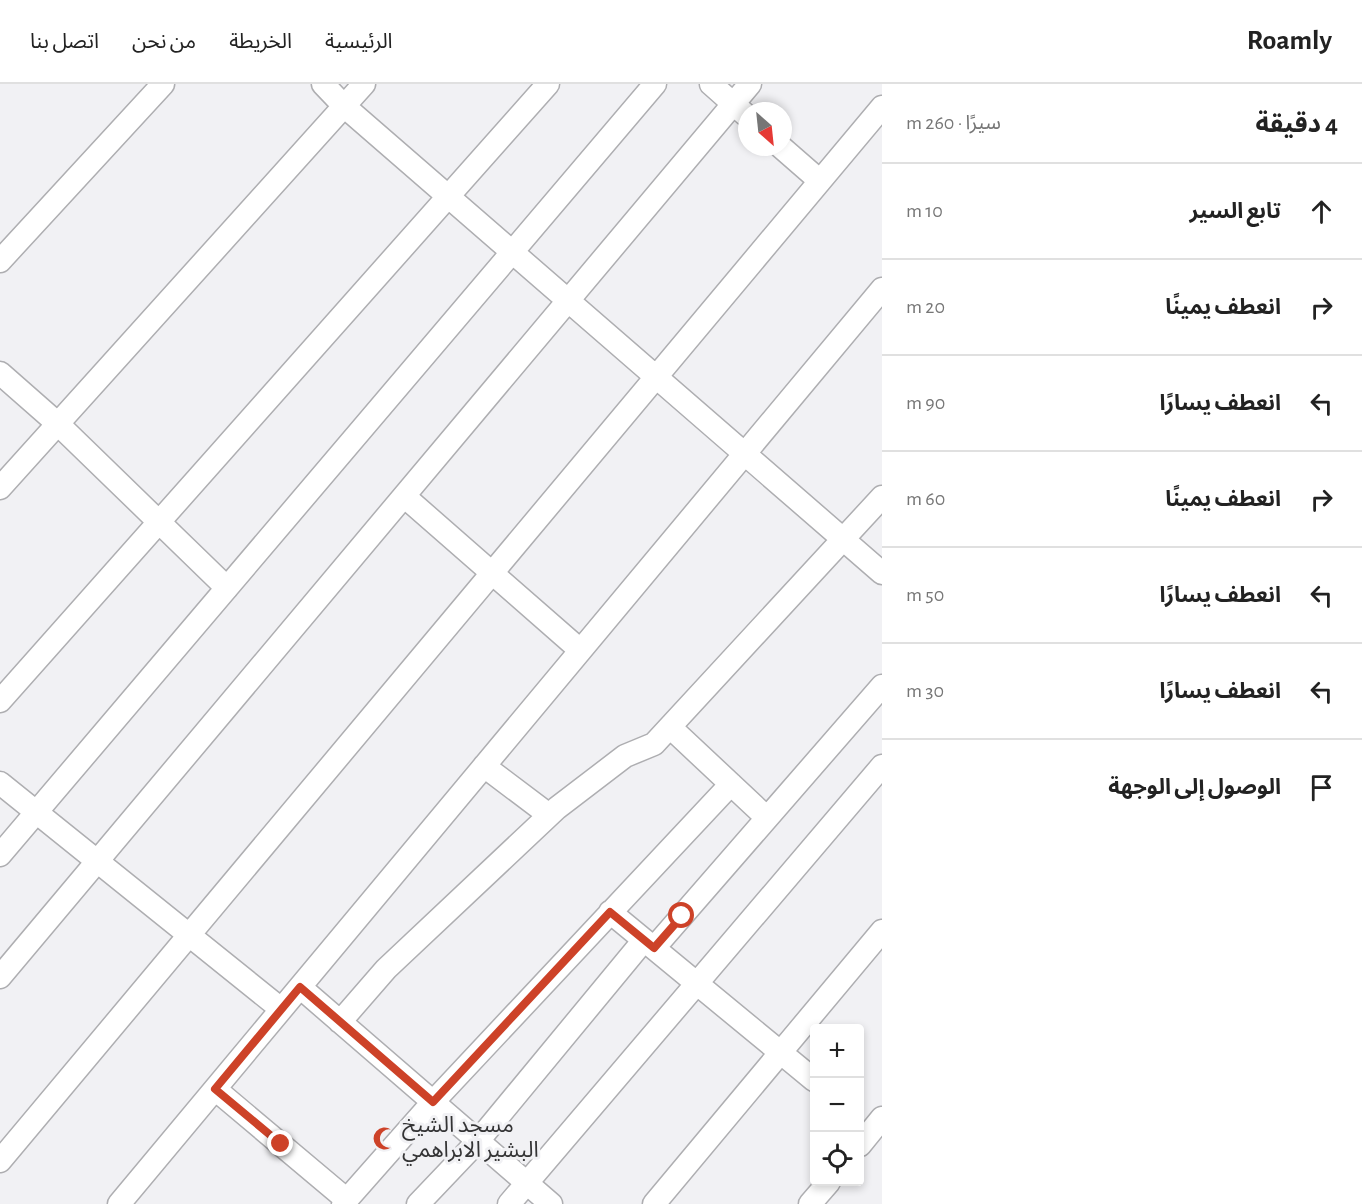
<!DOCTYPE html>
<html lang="ar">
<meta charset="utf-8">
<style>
body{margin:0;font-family:"Alegreya Sans","Noto Sans Arabic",sans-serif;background:#f6f6f6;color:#222;direction:rtl}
.controls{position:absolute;right:18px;bottom:18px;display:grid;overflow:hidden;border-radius:6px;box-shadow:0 3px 9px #0003}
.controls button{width:54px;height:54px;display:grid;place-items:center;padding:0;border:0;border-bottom:2px solid #e0e0e0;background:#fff;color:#222;font:30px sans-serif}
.compass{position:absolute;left:738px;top:18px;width:54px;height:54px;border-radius:50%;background:#fff;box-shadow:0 3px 9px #0003;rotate:153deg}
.stop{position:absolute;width:18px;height:18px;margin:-14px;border:4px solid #cd4228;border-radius:50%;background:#fff}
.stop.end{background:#cd4228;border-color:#fff;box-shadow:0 2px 6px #0008}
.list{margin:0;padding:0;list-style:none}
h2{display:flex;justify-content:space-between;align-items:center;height:78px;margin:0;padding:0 24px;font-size:26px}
h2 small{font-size:20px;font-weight:400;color:#767676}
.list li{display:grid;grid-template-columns:39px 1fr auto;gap:18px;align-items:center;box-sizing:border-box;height:96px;padding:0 24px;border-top:2px solid #e0e0e0}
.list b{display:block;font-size:22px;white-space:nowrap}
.list em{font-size:20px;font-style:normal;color:#767676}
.icon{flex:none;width:33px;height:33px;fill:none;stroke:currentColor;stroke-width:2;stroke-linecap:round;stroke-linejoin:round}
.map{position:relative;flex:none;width:882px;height:1120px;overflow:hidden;direction:ltr}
header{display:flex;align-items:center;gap:36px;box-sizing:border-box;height:84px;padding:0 30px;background:#fff;border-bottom:2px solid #e0e0e0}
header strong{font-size:28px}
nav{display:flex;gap:33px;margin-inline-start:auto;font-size:21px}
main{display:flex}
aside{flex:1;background:#fff}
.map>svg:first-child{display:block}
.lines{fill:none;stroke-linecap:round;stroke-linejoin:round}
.minor-casing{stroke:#aeaeb1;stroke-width:25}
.minor{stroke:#fff;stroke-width:22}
.route{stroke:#cd4228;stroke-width:8}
.labels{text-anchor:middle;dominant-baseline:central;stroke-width:6;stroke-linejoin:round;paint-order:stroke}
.poi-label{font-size:22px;fill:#343435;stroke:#f1f1f4;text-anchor:start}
</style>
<header>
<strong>Roamly</strong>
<nav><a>الرئيسية</a><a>الخريطة</a><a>من نحن</a><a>اتصل بنا</a></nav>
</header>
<main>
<aside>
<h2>4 دقيقة<small>سيرًا · 260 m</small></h2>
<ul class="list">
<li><svg class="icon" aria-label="ahead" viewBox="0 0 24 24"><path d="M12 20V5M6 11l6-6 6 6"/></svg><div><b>تابع السير</b></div><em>10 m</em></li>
<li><svg class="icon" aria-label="right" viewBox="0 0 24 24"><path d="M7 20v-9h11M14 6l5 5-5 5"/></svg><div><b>انعطف يمينًا</b></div><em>20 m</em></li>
<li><svg class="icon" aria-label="left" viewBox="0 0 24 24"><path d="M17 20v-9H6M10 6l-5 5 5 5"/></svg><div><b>انعطف يسارًا</b></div><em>90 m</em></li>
<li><svg class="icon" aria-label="right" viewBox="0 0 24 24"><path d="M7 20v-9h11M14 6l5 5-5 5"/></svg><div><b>انعطف يمينًا</b></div><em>60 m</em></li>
<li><svg class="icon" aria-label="left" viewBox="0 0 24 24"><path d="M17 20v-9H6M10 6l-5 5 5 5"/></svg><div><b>انعطف يسارًا</b></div><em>50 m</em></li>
<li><svg class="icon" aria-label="left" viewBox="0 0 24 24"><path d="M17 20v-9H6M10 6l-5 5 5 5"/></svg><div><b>انعطف يسارًا</b></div><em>30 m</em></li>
<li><svg class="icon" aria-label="arrive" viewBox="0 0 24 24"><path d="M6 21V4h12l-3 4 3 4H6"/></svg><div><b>الوصول إلى الوجهة</b></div></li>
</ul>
</aside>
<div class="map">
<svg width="882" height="1120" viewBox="0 0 882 1120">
<rect width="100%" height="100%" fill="#f1f1f4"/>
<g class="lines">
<defs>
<path id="minor" d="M323,0L344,22L882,489
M711,0L747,32
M781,63L820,97
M0,177L163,0
M0,289L58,340L227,504
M0,404L364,0
M404,412L580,566
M0,617L548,0
M670,643L767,734
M484,682L549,731
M0,699L281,925
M0,771L655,0
M610,828L814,996
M654,864L882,602
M0,893L750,0
M300,903L551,1120
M340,938L386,885L557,724L625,672L654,660L882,413
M215,1005L347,1116
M860,1061L882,1034
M0,1077L882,23
M119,1120L882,205
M343,1120L433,1018L731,700
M418,1120L478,1057L644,856
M509,1120L882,682
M654,1120L882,847
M810,1120L829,1098"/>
</defs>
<use href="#minor" class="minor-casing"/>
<use href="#minor" class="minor"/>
</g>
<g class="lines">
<path class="route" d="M281,1060L215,1005L300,903L433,1018L610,828L654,864L682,832"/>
</g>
<defs>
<symbol id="mosque-bare" viewBox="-9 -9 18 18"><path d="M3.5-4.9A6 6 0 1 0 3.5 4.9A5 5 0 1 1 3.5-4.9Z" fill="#cd4228" stroke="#f1f1f4" stroke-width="2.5" paint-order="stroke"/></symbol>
</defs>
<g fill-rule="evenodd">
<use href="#mosque-bare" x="368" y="1038" width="33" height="33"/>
</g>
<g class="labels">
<g class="poi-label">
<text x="402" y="1041">مسجد الشيخ<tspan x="402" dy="25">البشير الابراهمي</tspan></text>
</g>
</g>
</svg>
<div class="controls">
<button>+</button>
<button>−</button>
<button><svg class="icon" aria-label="locate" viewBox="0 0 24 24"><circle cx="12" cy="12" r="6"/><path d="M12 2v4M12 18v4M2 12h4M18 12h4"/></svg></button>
</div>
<svg class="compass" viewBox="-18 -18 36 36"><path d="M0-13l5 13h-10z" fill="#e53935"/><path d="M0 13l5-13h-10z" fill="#767676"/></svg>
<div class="stop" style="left:682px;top:832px"></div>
<div class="stop end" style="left:281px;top:1060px"></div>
</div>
</main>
